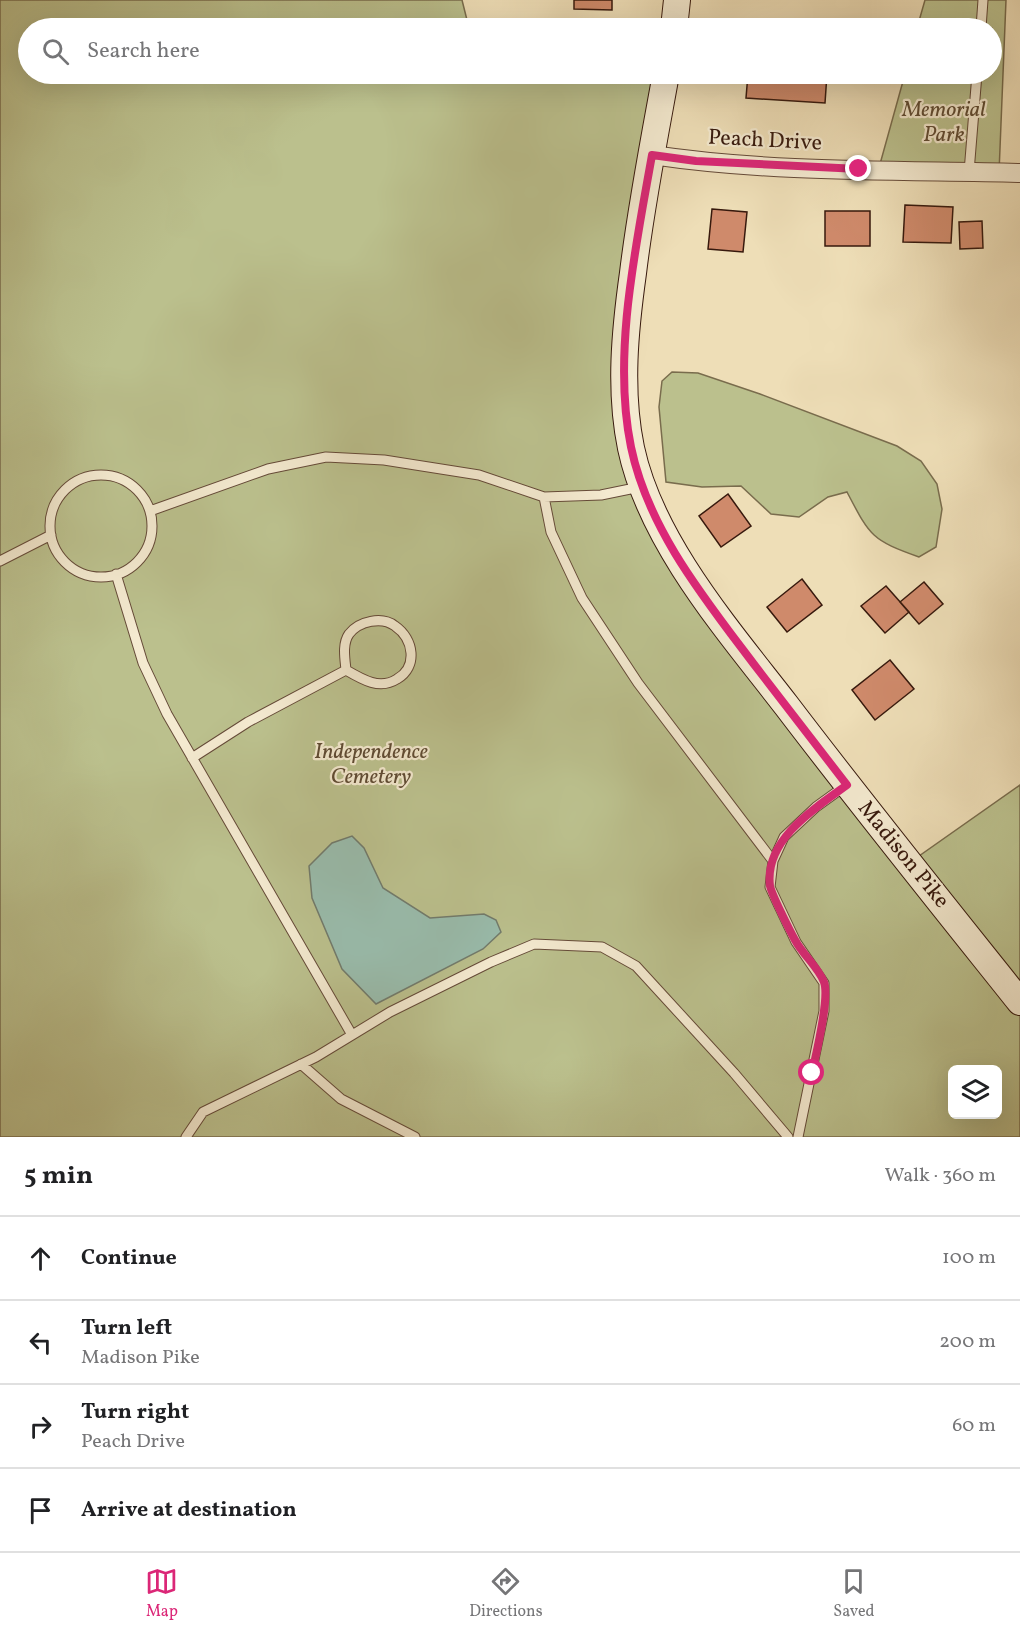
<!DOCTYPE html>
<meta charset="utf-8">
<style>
body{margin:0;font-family:Vollkorn,serif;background:#f2f2f2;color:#202124}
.controls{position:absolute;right:18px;bottom:18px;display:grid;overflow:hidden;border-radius:9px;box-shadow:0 6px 24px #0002}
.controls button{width:54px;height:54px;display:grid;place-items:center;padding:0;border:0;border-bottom:2px solid #e0e0e0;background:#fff;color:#202124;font:30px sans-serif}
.stop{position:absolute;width:18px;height:18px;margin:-14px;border:4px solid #db2777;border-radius:50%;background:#fff}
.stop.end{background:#db2777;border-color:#fff;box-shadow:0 2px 6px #0008}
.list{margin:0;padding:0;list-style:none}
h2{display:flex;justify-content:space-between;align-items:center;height:78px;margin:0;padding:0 24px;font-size:26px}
h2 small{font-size:20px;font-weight:400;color:#757577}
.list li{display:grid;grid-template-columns:39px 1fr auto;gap:18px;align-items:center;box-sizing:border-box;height:84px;padding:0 24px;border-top:2px solid #e0e0e0}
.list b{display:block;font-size:22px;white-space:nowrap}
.list p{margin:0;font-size:20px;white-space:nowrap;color:#757577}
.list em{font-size:20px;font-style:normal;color:#757577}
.icon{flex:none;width:33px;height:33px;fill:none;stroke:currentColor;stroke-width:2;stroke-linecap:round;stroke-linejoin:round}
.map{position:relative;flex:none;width:1020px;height:1137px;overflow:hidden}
.search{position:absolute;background:#fff;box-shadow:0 6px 24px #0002;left:18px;right:18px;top:18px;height:66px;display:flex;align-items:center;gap:15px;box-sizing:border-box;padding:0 21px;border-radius:33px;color:#757577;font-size:22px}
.sheet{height:414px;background:#fff}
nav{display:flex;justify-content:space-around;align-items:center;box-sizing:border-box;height:84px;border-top:2px solid #e0e0e0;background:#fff;font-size:16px;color:#757577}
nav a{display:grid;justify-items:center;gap:3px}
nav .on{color:#db2777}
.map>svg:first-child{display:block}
.green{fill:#bbc08d;stroke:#796c4d;stroke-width:1.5;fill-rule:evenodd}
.water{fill:#99bcac;stroke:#727b6c;stroke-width:1.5}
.building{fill:#cf8a6b;stroke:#37190d;stroke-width:1.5}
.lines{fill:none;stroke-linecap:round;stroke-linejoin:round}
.service-casing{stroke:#654a38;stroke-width:11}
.minor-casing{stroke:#654a38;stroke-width:20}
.secondary-casing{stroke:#37190d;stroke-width:28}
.service{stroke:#f4ead0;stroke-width:9}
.minor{stroke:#f4ead0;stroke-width:18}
.secondary{stroke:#f4ead0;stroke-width:26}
.route{stroke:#db2777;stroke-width:8}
.labels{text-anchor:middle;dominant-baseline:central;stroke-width:4.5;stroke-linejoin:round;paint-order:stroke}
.park-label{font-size:22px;font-style:italic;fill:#5f4b33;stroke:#f4ead0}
.street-label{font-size:22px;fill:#37190d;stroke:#f4ead0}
</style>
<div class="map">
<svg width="1020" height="1137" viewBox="0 0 1020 1137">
<rect width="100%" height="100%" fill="#eedeb7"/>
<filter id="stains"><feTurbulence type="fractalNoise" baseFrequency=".00333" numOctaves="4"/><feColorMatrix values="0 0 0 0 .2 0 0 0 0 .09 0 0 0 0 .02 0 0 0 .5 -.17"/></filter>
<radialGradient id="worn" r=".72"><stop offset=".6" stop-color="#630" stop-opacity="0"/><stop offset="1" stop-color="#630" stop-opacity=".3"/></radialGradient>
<path class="green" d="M0,0H462L469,28H28V74H666L623,378L654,514L909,863L1020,785V1137H0ZM952,1070H998V1114H952Z
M925,0H1006L999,173L880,164L905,74H992V28H917Z
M672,372L698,373L760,394L897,446L921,461L937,484L942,509L936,547L919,557C871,540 870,536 847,492L828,497L799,517L771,514L741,486L702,487L666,482L659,407L662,381Z"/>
<path class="water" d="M352,836L364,848L383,888L430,918L484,914L496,920L501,932L483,949L376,1004L342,969L312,898L309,866L332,843Z"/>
<path class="building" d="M574,0H612V10L574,9Z
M748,74H827L825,103L746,98Z
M905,205L953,207L951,243L903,242Z
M712,209L747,212L743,252L708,249Z
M825,211H870V246H825Z
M982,221L983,248L960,249L959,222Z
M728,494L751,526L721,547L699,516Z
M802,579L822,605L787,632L767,607Z
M924,582L943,604L919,624L900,602Z
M886,586L909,612L885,633L861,606Z
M890,660L914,689L875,720L852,690Z"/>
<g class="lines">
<defs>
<path id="service" d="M981,28L983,0
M969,172L977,74
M50 526a51 51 0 1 1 102 0a51 51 0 1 1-102 0Z
M544,497L551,532L582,598L638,683L773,861
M150,511L268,469L326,457L384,460L479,475L544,497L601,495L640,487
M0,561L51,535
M116,574L143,663L167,714L352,1035
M192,758L248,722L346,670C363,680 380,690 397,679C418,667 414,639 395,626C382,616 359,621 349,634C342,644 345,659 346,670
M301,1064L341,1099L415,1137
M186,1137L203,1112L316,1057L390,1012L491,962L534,944L602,947L636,966L734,1073L788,1137
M798,1137L824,1011V983L796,942L770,887L773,861L784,837L816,807L845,786"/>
<path id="minor" d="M652,155C773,173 898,170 1020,173"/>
<path id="secondary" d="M674,28L677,0
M666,74C654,140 641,206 633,273C625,330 619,390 631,448C651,542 728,630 786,705C862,805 941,903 1020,1002"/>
</defs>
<use href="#service" class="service-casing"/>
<use href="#minor" class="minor-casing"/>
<use href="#secondary" class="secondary-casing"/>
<use href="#service" class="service"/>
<use href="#minor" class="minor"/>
<use href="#secondary" class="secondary"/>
</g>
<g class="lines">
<path class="route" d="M812,1073C816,1054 830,998 824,982C818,967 803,955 795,940C790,931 772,895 770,886C764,840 815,808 847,785C815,744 784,703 753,663C704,598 648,529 631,447C612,355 636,246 652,155L696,161L859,169"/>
</g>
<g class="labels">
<g class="park-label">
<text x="944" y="110">Memorial<tspan x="944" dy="25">Park</tspan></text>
<text x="371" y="752">Independence<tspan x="371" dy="25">Cemetery</tspan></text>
</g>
<g class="street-label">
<text transform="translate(765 141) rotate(3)">Peach Drive</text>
<text transform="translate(903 855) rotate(51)">Madison Pike</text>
</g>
</g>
<rect width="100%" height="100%" filter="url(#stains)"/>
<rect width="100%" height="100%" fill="url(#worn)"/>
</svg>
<div class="controls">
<button><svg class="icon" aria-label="layers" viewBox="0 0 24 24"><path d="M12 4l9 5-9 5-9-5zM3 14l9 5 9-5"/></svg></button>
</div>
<div class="stop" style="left:812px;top:1073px"></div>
<div class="stop end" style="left:859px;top:169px"></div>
<div class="search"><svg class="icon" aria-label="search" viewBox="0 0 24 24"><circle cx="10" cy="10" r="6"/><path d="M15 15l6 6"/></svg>Search here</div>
</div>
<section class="sheet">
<h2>5 min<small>Walk · 360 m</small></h2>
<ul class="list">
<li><svg class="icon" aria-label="ahead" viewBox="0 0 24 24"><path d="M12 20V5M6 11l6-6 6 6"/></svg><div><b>Continue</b></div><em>100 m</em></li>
<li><svg class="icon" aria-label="left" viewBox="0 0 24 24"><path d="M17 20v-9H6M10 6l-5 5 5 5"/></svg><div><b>Turn left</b><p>Madison Pike</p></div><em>200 m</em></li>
<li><svg class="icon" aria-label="right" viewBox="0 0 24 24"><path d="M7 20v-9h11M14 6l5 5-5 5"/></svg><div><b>Turn right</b><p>Peach Drive</p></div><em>60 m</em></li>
<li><svg class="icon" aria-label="arrive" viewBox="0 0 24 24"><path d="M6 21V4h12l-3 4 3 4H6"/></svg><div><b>Arrive at destination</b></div></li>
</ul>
</section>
<nav>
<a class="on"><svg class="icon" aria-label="map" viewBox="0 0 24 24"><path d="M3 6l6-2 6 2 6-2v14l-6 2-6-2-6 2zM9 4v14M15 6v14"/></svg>Map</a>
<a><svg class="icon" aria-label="directions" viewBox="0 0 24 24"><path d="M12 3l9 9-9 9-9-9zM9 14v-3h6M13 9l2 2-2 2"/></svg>Directions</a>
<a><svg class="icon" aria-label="saved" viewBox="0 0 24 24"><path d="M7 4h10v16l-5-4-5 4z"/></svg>Saved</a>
</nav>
